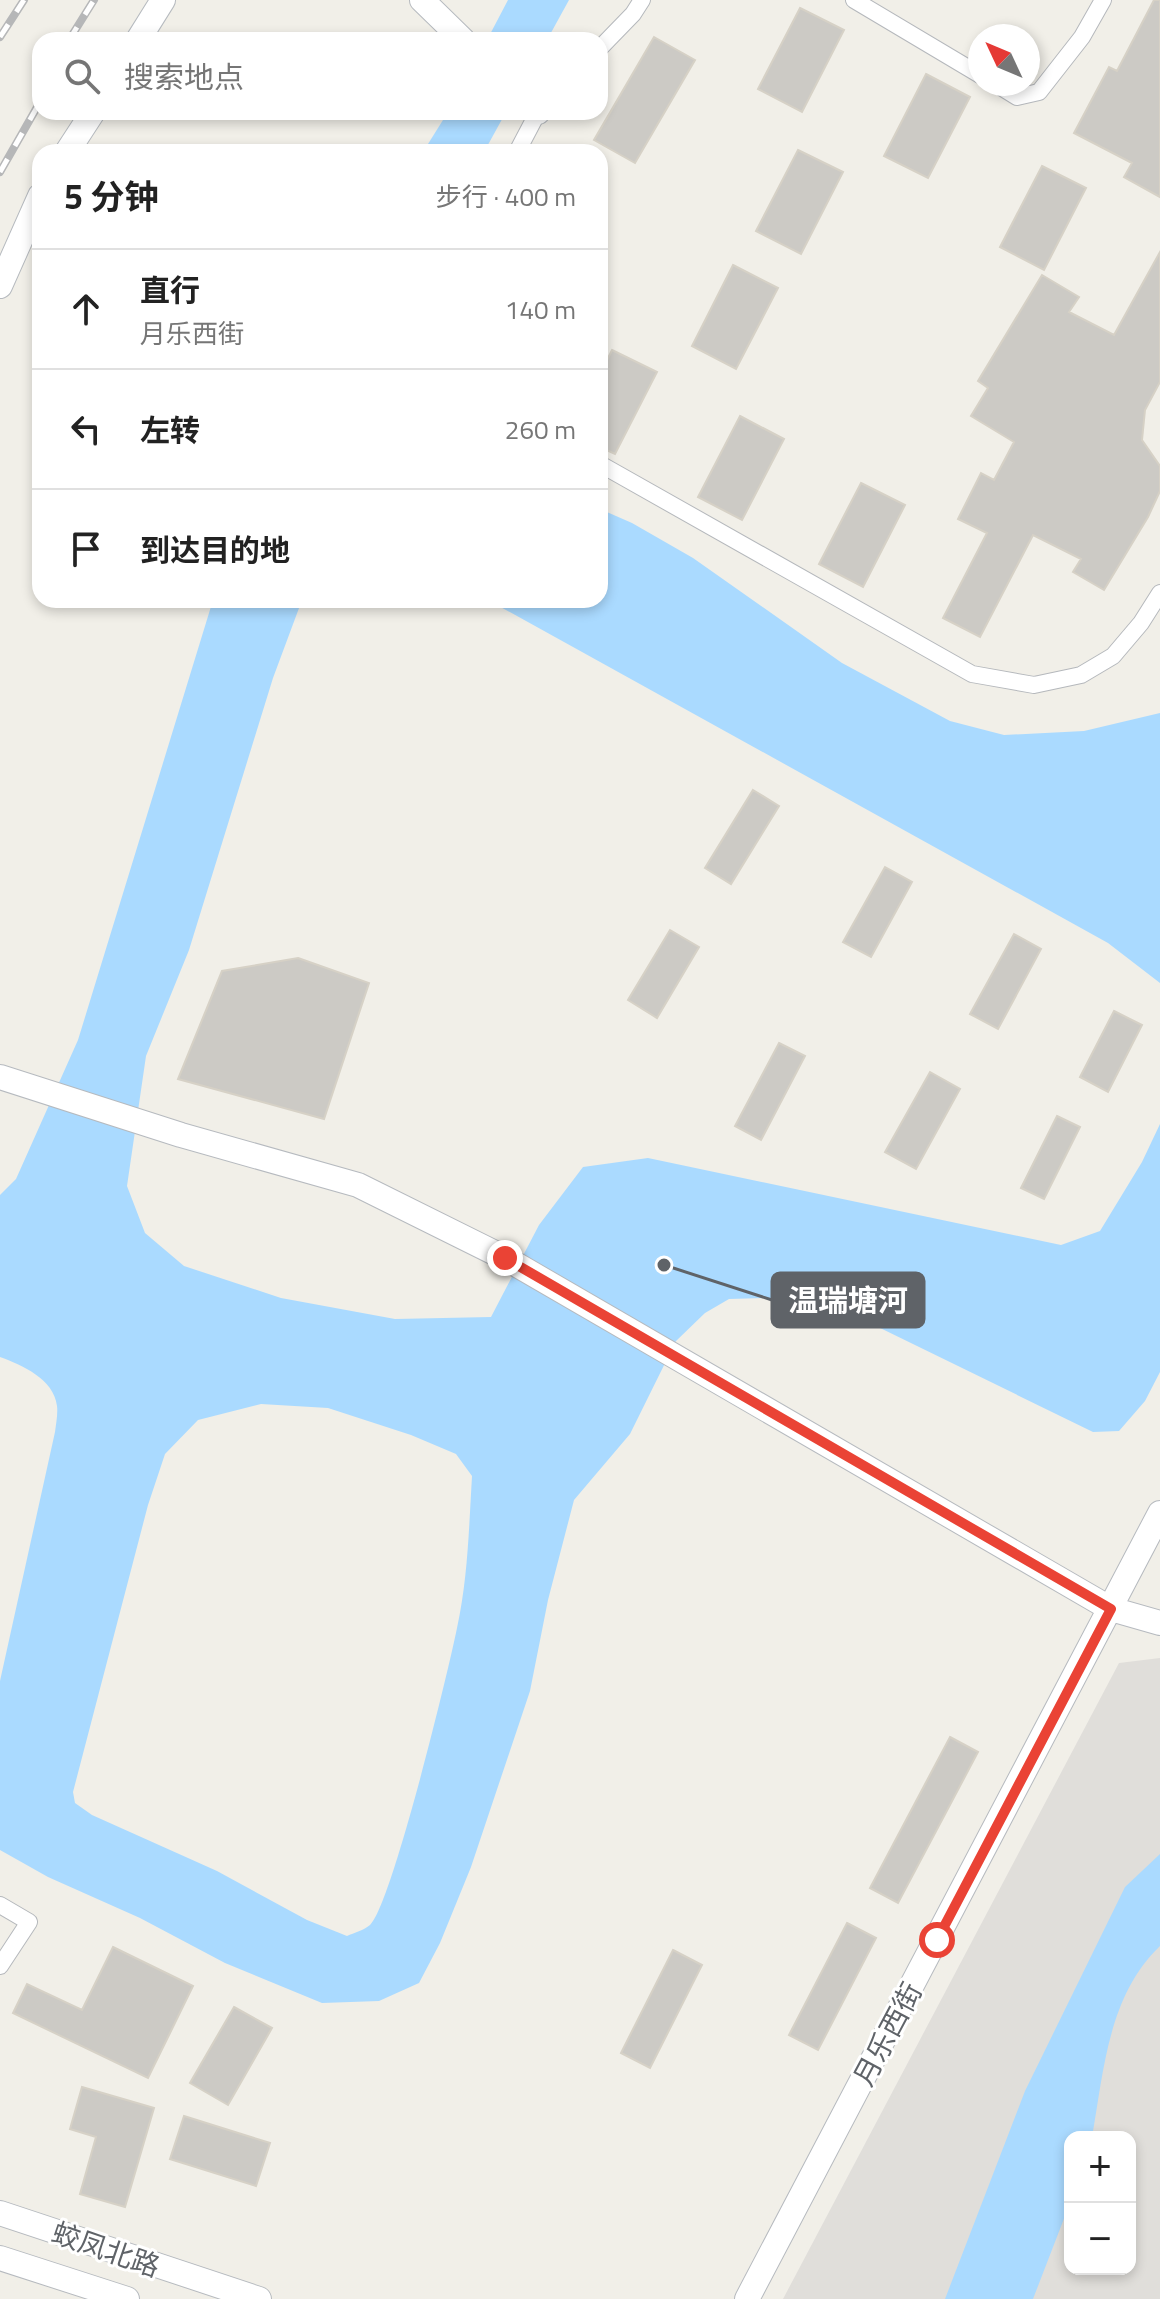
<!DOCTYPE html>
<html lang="zh">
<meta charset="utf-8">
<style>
body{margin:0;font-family:"Titillium Web","Noto Sans SC",sans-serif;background:#f6f6f6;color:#222}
.controls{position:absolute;right:24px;bottom:24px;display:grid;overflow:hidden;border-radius:16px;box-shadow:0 4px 12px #0003}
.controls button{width:72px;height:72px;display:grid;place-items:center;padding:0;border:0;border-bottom:2px solid #e0e0e0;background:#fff;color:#222;font:40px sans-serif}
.compass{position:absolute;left:968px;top:24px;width:72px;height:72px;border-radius:50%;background:#fff;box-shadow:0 4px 12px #0003;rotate:314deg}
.stop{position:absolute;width:24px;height:24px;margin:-18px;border:6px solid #ea4335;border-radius:50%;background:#fff}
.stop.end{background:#ea4335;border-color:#fff;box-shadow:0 2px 8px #0008}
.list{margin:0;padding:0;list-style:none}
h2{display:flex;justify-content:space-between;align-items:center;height:104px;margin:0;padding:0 32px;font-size:34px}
h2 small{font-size:26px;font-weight:400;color:#767676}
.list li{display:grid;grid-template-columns:52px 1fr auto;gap:24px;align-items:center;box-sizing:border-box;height:120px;padding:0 32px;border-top:2px solid #e0e0e0}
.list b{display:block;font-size:30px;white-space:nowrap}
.list p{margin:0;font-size:26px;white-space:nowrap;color:#767676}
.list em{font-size:26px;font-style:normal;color:#767676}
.icon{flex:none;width:44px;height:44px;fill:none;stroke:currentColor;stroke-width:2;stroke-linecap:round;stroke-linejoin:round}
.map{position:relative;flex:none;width:1160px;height:2299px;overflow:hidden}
.search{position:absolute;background:#fff;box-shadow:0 4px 12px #0003;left:32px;top:32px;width:576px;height:88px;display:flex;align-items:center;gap:20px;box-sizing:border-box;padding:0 28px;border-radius:24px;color:#767676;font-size:30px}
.panel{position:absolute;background:#fff;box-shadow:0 4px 12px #0003;left:32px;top:144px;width:576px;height:464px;border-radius:24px}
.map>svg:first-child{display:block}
.industrial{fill:#e0deda;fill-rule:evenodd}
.water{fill:#aadaff;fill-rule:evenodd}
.building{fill:#cccac5;stroke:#d6d1c6;stroke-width:2}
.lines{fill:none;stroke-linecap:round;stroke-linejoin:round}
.street-casing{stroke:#b5b8bc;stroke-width:18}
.secondary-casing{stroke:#b6babf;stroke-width:26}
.street{stroke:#fff;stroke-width:16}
.secondary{stroke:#fff;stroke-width:24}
.rail-casing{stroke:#b6b7b8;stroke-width:8}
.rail{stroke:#fff;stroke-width:5;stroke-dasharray:15;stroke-linecap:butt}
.route{stroke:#ea4335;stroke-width:10}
.labels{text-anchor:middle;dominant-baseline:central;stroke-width:6;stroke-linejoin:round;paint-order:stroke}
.street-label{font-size:28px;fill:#5f6368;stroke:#fff}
.leader{fill:none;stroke:#5f6368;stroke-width:3}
.callout-dot{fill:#5f6368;stroke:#fff;stroke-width:3}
.callout{fill:#5f6368;stroke:#5f6368;stroke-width:3}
.callout-label{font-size:30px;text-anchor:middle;font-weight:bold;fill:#fff}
</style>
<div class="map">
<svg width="1160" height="2299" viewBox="0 0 1160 2299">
<rect width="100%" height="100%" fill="#f1efe8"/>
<path class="industrial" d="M1160,1658V2299H783L1119,1663ZM1070,2137H1130V2269H1070Z"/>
<path class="water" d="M508,0H569L547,40H487Z
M448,112H506L484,152H423Z
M600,509L632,523L693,558L842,663L950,721L1004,735L1084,731L1160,713V983L1108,943L488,600H600Z
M213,600H302L273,678L189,950L146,1056L127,1186L145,1233L184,1266L281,1298L395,1319L491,1317L539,1225L583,1167L648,1158L1061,1245L1100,1231L1142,1162L1160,1124V1372L1145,1401L1119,1431L1093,1432L833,1305L767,1298L729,1299L705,1313L676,1341L630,1434L574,1500L548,1600L530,1691L471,1867L440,1943L419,1983L379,2001L322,2003L225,1963L140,1918L48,1877L0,1850V1681L55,1432C56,1424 58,1414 57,1406C54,1379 22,1365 0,1357V1195L16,1179L78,1040ZM261,1404L328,1408L411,1435L456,1454L472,1476C469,1526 468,1578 457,1628C449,1669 391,1907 370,1925C364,1930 354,1933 347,1936L307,1920L217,1871L92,1815L75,1803L73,1792L148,1505L165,1454L198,1420Z
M1160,1854V1946C1108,1996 1104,2070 1092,2137H1070V2203L1033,2299H945L1025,2091L1125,1887Z"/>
<path class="building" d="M1154,0H1160V197L1124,177L1132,163L1074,133L1109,67L1117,71Z
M800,8L844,30L802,112L758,89Z
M654,37L695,60L635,163L594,140Z
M926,74L970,97L928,178L884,156Z
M798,150L843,172L801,254L756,231Z
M1042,166L1086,188L1044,270L1000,247Z
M1160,252V382L1145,410L1142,440L1160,466V491L1148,517L1104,590L1073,572L1081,559L1033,535L980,637L943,618L987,533L958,519L981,473L994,480L1014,442L971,416L988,388L978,381L1042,275L1079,297L1069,312L1114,335Z
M733,265L778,288L736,369L692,346Z
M612,350L657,372L615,454L600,447V374Z
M740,416L784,439L742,520L698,497Z
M861,483L905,505L863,587L819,564Z
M753,790L779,806L731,884L705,868Z
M885,867L912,882L871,957L843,942Z
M670,930L699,947L657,1018L628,1000Z
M1014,934L1041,949L998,1029L970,1014Z
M298,958L369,983L324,1119L178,1079L222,971Z
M1114,1011L1142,1025L1108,1092L1080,1077Z
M779,1043L805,1056L761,1140L735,1126Z
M930,1072L960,1089L916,1169L885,1152Z
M1057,1116L1080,1127L1044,1199L1021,1188Z
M950,1737L978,1752L898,1903L870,1888Z
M847,1923L876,1938L818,2050L789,2035Z
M113,1947L193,1986L148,2078L13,2013L27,1984L82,2010Z
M673,1950L702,1965L650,2068L621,2053Z
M234,2007L272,2028L228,2105L190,2083Z
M82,2087L154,2108L125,2207L80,2194L96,2137L70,2129Z
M184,2116L270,2143L256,2186L170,2159Z"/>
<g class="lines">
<defs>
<path id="street" d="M854,0L980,75
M600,48L633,14L642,0
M996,84L1017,97L1039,92L1082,37L1103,0
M517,152L538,112
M600,464L972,674L1034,685L1081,675L1113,656L1141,623L1160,593
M0,1905L29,1922L0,1966"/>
<path id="secondary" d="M422,0L463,40
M138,40L163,0
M537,112H538
M67,152L93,112
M0,286L40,196
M0,1077L181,1135L358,1185L505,1258L1111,1609L1160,1623
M0,2213L259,2299
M0,2258L127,2299
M747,2299L1160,1513"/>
</defs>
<use href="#street" class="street-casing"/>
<use href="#secondary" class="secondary-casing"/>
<use href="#street" class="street"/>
<use href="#secondary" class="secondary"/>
<defs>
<path id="rail" d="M0,37L24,0
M69,40L94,0
M0,172L40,102"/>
</defs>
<use href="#rail" class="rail-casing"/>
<use href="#rail" class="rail"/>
</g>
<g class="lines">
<path class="route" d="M505,1258L1111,1609L937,1940"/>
</g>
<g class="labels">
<g class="street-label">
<text transform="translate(887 2034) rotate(-62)">月乐西街</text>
<text transform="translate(106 2249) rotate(19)">蛟凤北路</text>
</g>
</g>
<path class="leader" d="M664 1265L772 1300"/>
<circle class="callout-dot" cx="664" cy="1265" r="8"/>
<rect class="callout" x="772" y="1273" width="152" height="54" rx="8"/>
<g class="callout-label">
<text x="848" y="1311">温瑞塘河</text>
</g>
</svg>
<div class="controls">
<button>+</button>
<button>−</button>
</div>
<svg class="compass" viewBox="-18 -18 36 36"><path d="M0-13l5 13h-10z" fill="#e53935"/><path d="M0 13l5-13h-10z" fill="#767676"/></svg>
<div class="stop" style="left:937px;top:1940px"></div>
<div class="stop end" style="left:505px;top:1258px"></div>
<div class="search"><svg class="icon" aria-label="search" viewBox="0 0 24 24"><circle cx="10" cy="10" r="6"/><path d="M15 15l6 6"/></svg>搜索地点</div>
<section class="panel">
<h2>5 分钟<small>步行 · 400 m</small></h2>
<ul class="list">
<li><svg class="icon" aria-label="ahead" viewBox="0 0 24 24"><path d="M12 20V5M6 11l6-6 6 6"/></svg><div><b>直行</b><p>月乐西街</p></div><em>140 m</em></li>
<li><svg class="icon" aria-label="left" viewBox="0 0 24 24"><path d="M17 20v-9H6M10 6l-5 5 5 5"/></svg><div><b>左转</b></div><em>260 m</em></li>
<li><svg class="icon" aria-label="arrive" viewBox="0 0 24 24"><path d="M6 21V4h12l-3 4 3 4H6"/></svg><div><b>到达目的地</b></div></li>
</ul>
</section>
</div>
